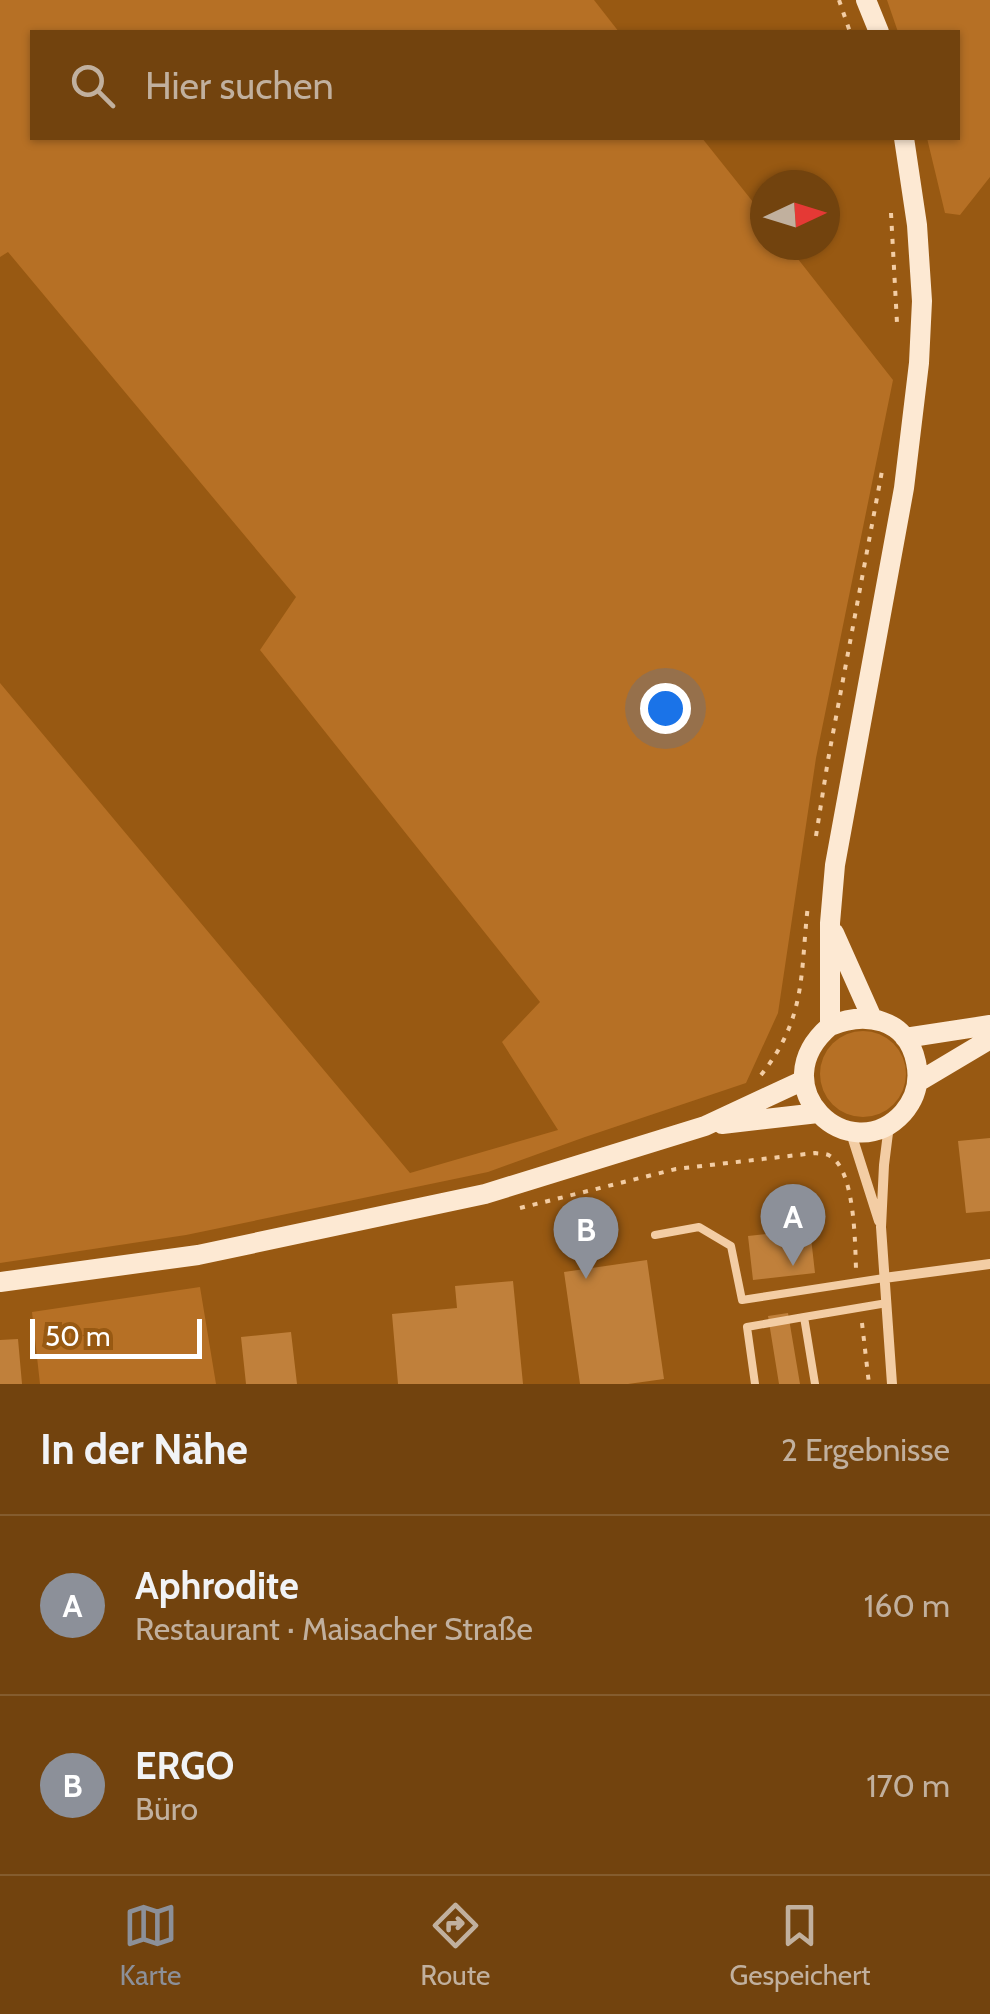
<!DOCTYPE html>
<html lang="de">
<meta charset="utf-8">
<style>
body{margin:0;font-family:Cabin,sans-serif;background:#7a4e1c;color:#f1f3f6}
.compass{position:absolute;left:750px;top:170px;width:90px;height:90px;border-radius:50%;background:#72430e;box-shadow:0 2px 8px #0004;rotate:86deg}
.scale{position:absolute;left:30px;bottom:25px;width:172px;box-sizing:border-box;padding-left:10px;border:5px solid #fff;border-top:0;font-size:28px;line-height:35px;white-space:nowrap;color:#fff;-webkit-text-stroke:8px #985912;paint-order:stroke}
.you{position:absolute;left:665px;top:708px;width:35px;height:35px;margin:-25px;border:8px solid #fff;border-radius:50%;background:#1a73e8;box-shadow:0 0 0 15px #1a73e833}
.badge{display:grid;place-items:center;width:65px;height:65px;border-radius:50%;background:#8c9099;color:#fff;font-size:32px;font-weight:700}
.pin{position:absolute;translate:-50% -82px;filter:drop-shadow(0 2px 5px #0008)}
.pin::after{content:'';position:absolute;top:52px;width:35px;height:30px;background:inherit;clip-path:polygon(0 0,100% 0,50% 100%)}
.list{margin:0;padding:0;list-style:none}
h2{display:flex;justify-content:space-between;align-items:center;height:130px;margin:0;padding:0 40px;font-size:42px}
h2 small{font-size:32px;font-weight:400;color:#c1b09e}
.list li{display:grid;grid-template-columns:65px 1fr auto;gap:30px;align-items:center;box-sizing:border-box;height:180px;padding:0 40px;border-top:2px solid #845c2e}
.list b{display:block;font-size:38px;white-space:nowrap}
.list p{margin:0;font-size:32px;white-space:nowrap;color:#c1b09e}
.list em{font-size:32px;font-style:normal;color:#c1b09e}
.icon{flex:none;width:55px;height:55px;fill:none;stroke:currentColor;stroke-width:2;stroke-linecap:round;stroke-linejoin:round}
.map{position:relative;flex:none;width:990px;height:1384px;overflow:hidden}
.search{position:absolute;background:#72430e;box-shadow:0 2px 8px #0004;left:30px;right:30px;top:30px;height:110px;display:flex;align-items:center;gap:25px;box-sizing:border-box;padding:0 35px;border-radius:0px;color:#c1b09e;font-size:38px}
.sheet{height:490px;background:#72430e}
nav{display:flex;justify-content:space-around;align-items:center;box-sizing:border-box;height:140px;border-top:2px solid #845c2e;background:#72430e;font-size:28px;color:#c1b09e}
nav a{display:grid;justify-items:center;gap:5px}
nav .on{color:#8c9099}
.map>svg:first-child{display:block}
.green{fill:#b67025}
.building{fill:#c0803b}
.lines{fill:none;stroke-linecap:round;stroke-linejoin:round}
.path{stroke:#f3cda4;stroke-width:4;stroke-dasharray:5 8;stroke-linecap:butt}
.lane{stroke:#f3cda4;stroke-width:8}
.street{stroke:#f3cda4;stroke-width:10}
.secondary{stroke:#fde9d3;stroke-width:20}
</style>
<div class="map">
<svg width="990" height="1384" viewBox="0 0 990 1384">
<rect width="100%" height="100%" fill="#985912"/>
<path class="green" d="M0,0H594L619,32H32V138H702L765,217V245H787L893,380L816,758L778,1013L746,1083L585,1137L488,1172L186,1235L0,1263V683L410,1173L558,1130L502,1042L540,1002L260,650L296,597L8,252L0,257Z
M887,0H990V177L960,215L945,213L927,138H958V32H898Z
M820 1074a43 43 0 1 1 86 0a43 43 0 1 1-86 0Z
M200,1287L216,1384H40L32,1312Z"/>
<path class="building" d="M990,1138V1211L966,1213L958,1141Z
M810,1229L815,1273L753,1280L748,1236Z
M647,1260L664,1379L628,1384H580L564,1272Z
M513,1281L523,1384H398L392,1314L457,1308L455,1286Z
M788,1313L800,1384H779L768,1316Z
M291,1332L297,1384H246L241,1337Z
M18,1339L22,1384H0V1340Z"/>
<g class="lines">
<path class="path" d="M839,0L850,32
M891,213L897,323
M816,836L828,760L882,471
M761,1075C807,1017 800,974 808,905
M520,1208L676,1169L815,1153C820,1154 826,1153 830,1156C855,1170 855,1243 856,1269
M862,1323L869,1384"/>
<path class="lane" d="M655,1235L699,1227L731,1246L742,1300L884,1278
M755,1384L747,1327L804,1317
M815,1384L804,1317L887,1303"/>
<path class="street" d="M889,1125L884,1165L881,1227L892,1384
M851,1133L879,1221
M884,1278L990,1264"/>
<path class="secondary" d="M866,0L879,32
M834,933L872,1018
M830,1026C865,1011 907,1018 916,1062C920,1080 916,1098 903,1113C850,1171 759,1087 830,1026V923L835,865L904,488L919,363L922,301L917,225L904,138
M905,1038L990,1025
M918,1082L990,1039
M722,1124L818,1113
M0,1282L198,1255L485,1194L705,1126L804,1080"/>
</g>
</svg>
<svg class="compass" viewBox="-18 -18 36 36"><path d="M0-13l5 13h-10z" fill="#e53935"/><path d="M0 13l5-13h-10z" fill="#c1b09e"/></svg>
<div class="scale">50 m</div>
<div class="you"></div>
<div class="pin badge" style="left:793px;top:1266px">A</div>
<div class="pin badge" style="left:586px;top:1279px">B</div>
<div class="search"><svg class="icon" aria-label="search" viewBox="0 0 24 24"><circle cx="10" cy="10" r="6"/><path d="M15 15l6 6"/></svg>Hier suchen</div>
</div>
<section class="sheet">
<h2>In der Nähe<small>2 Ergebnisse</small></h2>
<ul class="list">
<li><span class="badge">A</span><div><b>Aphrodite</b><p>Restaurant · Maisacher Straße</p></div><em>160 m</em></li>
<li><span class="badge">B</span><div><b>ERGO</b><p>Büro</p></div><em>170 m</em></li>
</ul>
</section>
<nav>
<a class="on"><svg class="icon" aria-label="map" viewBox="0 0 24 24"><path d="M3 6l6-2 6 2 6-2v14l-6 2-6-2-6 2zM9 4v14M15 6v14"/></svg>Karte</a>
<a><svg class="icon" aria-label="directions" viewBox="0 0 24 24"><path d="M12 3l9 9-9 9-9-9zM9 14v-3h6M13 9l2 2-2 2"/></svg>Route</a>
<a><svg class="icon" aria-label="saved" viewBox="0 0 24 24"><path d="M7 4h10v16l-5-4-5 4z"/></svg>Gespeichert</a>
</nav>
